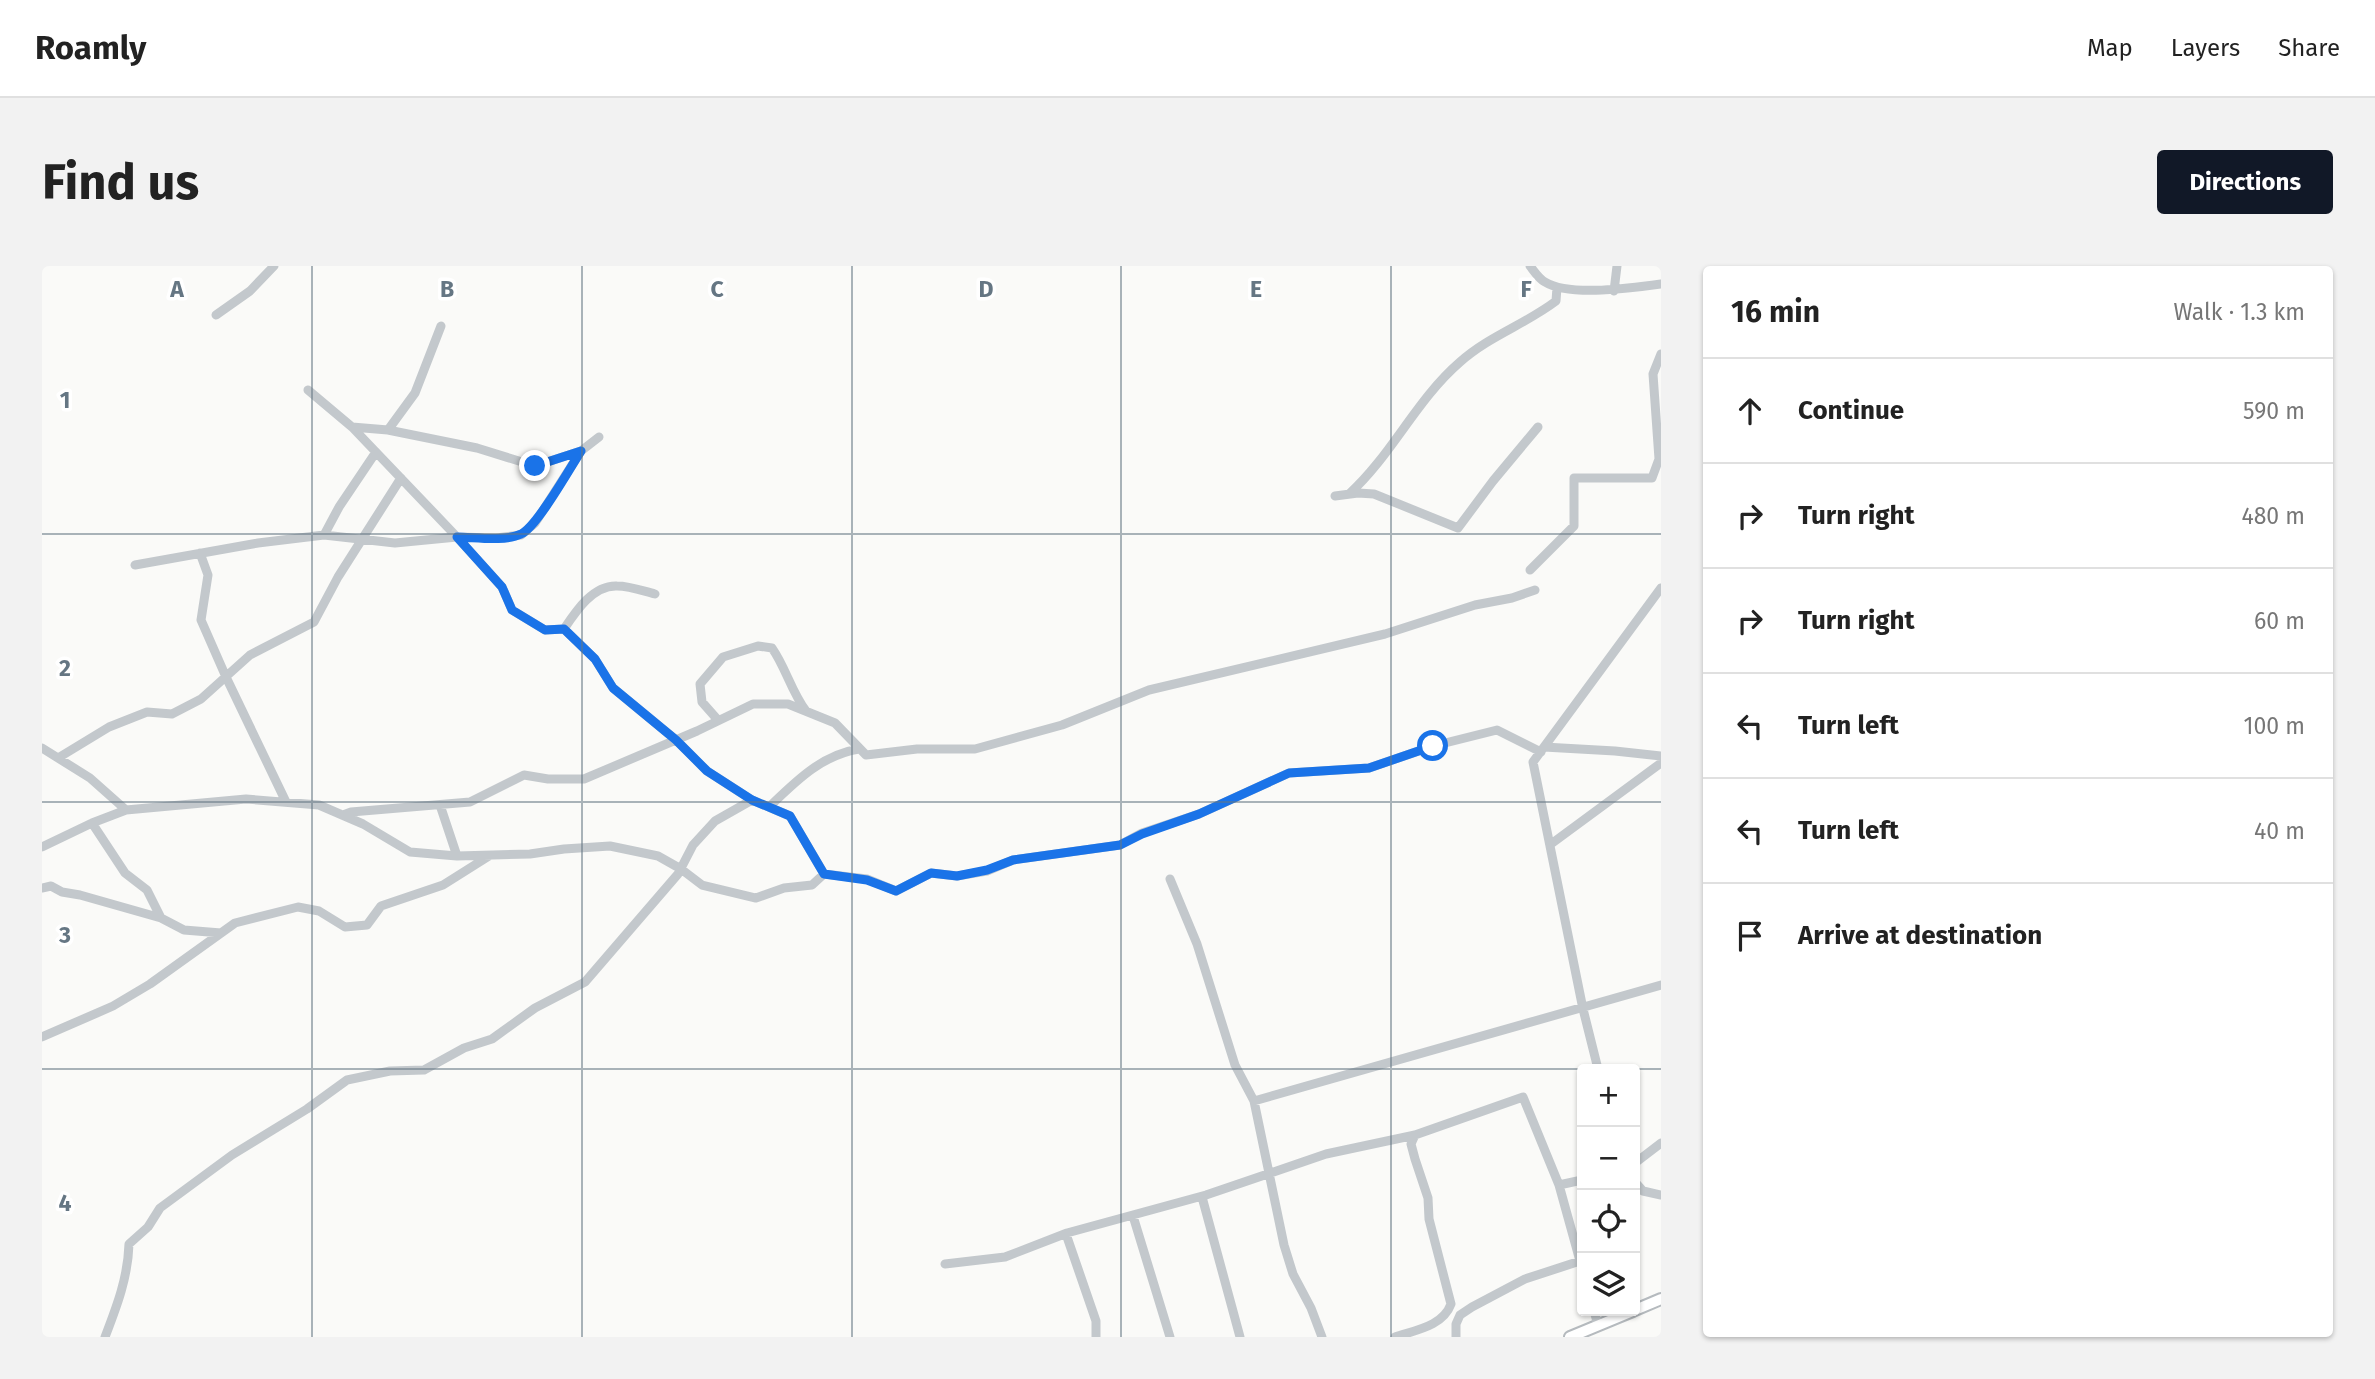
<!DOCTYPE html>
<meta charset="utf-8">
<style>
body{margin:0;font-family:"Fira Sans",sans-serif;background:#f2f2f2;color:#222}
.controls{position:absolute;right:21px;bottom:21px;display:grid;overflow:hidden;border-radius:7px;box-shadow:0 2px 5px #0004}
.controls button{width:63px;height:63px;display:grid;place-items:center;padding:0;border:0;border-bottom:2px solid #e0e0e0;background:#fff;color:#222;font:35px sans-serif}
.stop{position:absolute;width:21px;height:21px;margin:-16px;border:5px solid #1a73e8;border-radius:50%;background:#fff}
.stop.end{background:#1a73e8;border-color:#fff;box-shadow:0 2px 7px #0008}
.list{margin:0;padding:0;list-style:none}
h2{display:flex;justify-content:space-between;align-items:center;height:91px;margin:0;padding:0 28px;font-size:30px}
h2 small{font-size:23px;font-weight:400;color:#767676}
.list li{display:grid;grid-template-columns:46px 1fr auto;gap:21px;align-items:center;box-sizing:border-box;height:105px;padding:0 28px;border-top:2px solid #e0e0e0}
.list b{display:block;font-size:26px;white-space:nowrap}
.list em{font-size:23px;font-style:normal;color:#767676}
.icon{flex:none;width:38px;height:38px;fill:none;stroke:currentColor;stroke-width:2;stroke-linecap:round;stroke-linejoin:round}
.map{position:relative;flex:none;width:1619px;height:1071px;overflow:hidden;border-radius:7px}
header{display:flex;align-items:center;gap:42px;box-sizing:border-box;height:98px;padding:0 35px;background:#fff;border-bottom:2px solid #e0e0e0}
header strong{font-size:33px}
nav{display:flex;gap:38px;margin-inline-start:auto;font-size:24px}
.intro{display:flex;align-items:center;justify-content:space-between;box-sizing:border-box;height:168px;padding:0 42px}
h1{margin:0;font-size:49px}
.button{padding:18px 32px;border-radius:7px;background:#111827;color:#fff;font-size:24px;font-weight:700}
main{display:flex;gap:42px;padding:0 42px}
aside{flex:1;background:#fff;border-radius:7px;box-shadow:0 2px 5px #0004}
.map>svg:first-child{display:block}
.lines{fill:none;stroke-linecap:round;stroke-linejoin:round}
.major-casing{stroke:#b5babe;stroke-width:14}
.minor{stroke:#c3c8cc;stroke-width:9}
.major{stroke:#fff;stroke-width:10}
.route{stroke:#1a73e8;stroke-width:9}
.grid{fill:none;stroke:#657683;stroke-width:2;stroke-opacity:0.55}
.grid-label{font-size:23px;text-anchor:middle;font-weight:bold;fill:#657683;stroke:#fff;stroke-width:7;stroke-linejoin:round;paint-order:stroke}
</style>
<header>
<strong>Roamly</strong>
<nav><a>Map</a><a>Layers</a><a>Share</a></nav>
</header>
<div class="intro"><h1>Find us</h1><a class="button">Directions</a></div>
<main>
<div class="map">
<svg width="1619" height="1071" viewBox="0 0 1619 1071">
<rect width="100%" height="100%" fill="#fafaf8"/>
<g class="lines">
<defs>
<path id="major" d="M1593,1044L1619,1033
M1528,1071L1591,1045"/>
</defs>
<use href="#major" class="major-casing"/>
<path class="minor" d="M1488,0C1492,5 1497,13 1503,16C1527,31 1591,22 1619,18
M1572,25L1575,0
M174,49L208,25L232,0
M266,124L310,161L415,271L460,321L470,344L503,364L522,363L553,393L571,422L634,474L665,505L710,534L748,550L782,608
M310,161L346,164L435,182L493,200L539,185
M346,164L373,127L399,60
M1307,228C1350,189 1374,134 1418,96C1447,70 1484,58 1514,35L1515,21
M1293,230L1316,227L1332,228L1416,262L1451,215L1496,161
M282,269L353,277L415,271L454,272L479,269L493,257L539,185L557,171
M158,287L166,309L159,354L184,411L244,536
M93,299L216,277L282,269L297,241L334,186
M1488,304L1532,260V212H1610L1617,193L1611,108L1619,88
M522,363C534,345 551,319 575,320C588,320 601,325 613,328
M675,453L660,436L658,418L681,391L716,380L730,382C744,402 749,425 764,445
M1502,481L1573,485L1619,490
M0,482L48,512L84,544L204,533L277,539L321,558L368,586L415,590L488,588L522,583L568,580L616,590L639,603L660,619L714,632L742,622L770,619L782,608L825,613L854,625L889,607L915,610L945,605L971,594L1078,579L1100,567L1157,548L1247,507L1327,502L1391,480L1455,464L1499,486
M16,492L67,461L105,446L130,448L159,433L208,389L272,356L296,311L359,212
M398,539L415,590
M727,541C753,516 779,489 817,483
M301,549L309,546L428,536L482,509L506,513H542L655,465L711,438H746L793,457L824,489L875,483H933L1020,459L1107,424L1343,368L1433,339L1470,332L1493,324
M50,557L83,607L105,624L119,652
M1509,578L1619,497
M0,581L50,557L84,544
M1128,613L1155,678L1193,799L1212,835L1242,979L1251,1008L1269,1042L1280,1071
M0,622L9,620L20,626L38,629L119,652L142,664L179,667
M0,771L71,740L108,718L193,657L256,641L277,645L303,661L325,659L339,640L401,619L447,590
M1556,803L1541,743L1491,496L1619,322
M1212,835L1619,719
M1593,897L1619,877
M1593,916L1601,925L1619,929
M1517,919L1540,914
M1160,931L1198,1071
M1091,950L1128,1071
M1024,968L1054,1055V1071
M903,998L963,991L1025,967L1164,929L1284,888L1373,869L1481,831L1517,919L1540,1002
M1552,1045L1556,1059
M63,1071C75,1040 86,1011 87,978L106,961L118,942L190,889L265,843L305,814L348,805L382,804L422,782L450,773L493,742L543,716L636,608L651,579L673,555L710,534
M1353,1071C1374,1064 1401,1060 1409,1038L1387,953L1386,932L1373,893L1369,878L1373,869
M1414,1071V1058L1418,1049L1430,1041L1483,1013L1538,995"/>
<use href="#major" class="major"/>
</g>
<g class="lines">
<path class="route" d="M493,200L539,185C528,202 495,261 479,268C463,276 432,271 415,271L460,321L470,344L503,364L522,363L553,393L571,422L634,474L665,505L710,534L748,550L782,608L825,614L854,625L889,607L915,610L945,604L971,594L1078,579L1100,568L1157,548L1247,507L1327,502L1391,480"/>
</g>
<path class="grid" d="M270,0V1071M540,0V1071M810,0V1071M1079,0V1071M1349,0V1071M0,268H1619M0,536H1619M0,803H1540M1540,803H1593M1593,803H1619"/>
<g class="grid-label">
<text x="135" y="31">A</text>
<text x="405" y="31">B</text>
<text x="675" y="31">C</text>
<text x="944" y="31">D</text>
<text x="1214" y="31">E</text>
<text x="1484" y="31">F</text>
<text x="23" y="142">1</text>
<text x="23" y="410">2</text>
<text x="23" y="677">3</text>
<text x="23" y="945">4</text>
</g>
</svg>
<div class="controls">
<button>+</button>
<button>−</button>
<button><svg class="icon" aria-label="locate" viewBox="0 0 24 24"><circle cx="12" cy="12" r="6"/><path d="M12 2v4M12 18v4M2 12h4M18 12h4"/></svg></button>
<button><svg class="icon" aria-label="layers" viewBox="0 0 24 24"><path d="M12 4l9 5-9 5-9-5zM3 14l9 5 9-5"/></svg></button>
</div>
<div class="stop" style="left:1391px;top:480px"></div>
<div class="stop end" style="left:493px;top:200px"></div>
</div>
<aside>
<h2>16 min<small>Walk · 1.3 km</small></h2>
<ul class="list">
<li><svg class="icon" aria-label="ahead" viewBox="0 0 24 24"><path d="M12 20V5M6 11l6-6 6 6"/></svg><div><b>Continue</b></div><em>590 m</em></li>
<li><svg class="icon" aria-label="right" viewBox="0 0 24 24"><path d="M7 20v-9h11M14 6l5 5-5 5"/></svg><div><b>Turn right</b></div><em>480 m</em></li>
<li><svg class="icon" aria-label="right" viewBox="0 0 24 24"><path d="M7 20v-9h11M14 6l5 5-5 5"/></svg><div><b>Turn right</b></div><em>60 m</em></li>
<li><svg class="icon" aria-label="left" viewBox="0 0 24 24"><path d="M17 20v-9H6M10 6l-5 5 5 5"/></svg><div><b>Turn left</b></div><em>100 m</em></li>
<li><svg class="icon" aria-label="left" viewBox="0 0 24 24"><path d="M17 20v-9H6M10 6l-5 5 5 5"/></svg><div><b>Turn left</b></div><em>40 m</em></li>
<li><svg class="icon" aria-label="arrive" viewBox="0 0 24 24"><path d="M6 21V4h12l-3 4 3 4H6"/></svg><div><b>Arrive at destination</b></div></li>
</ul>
</aside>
</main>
